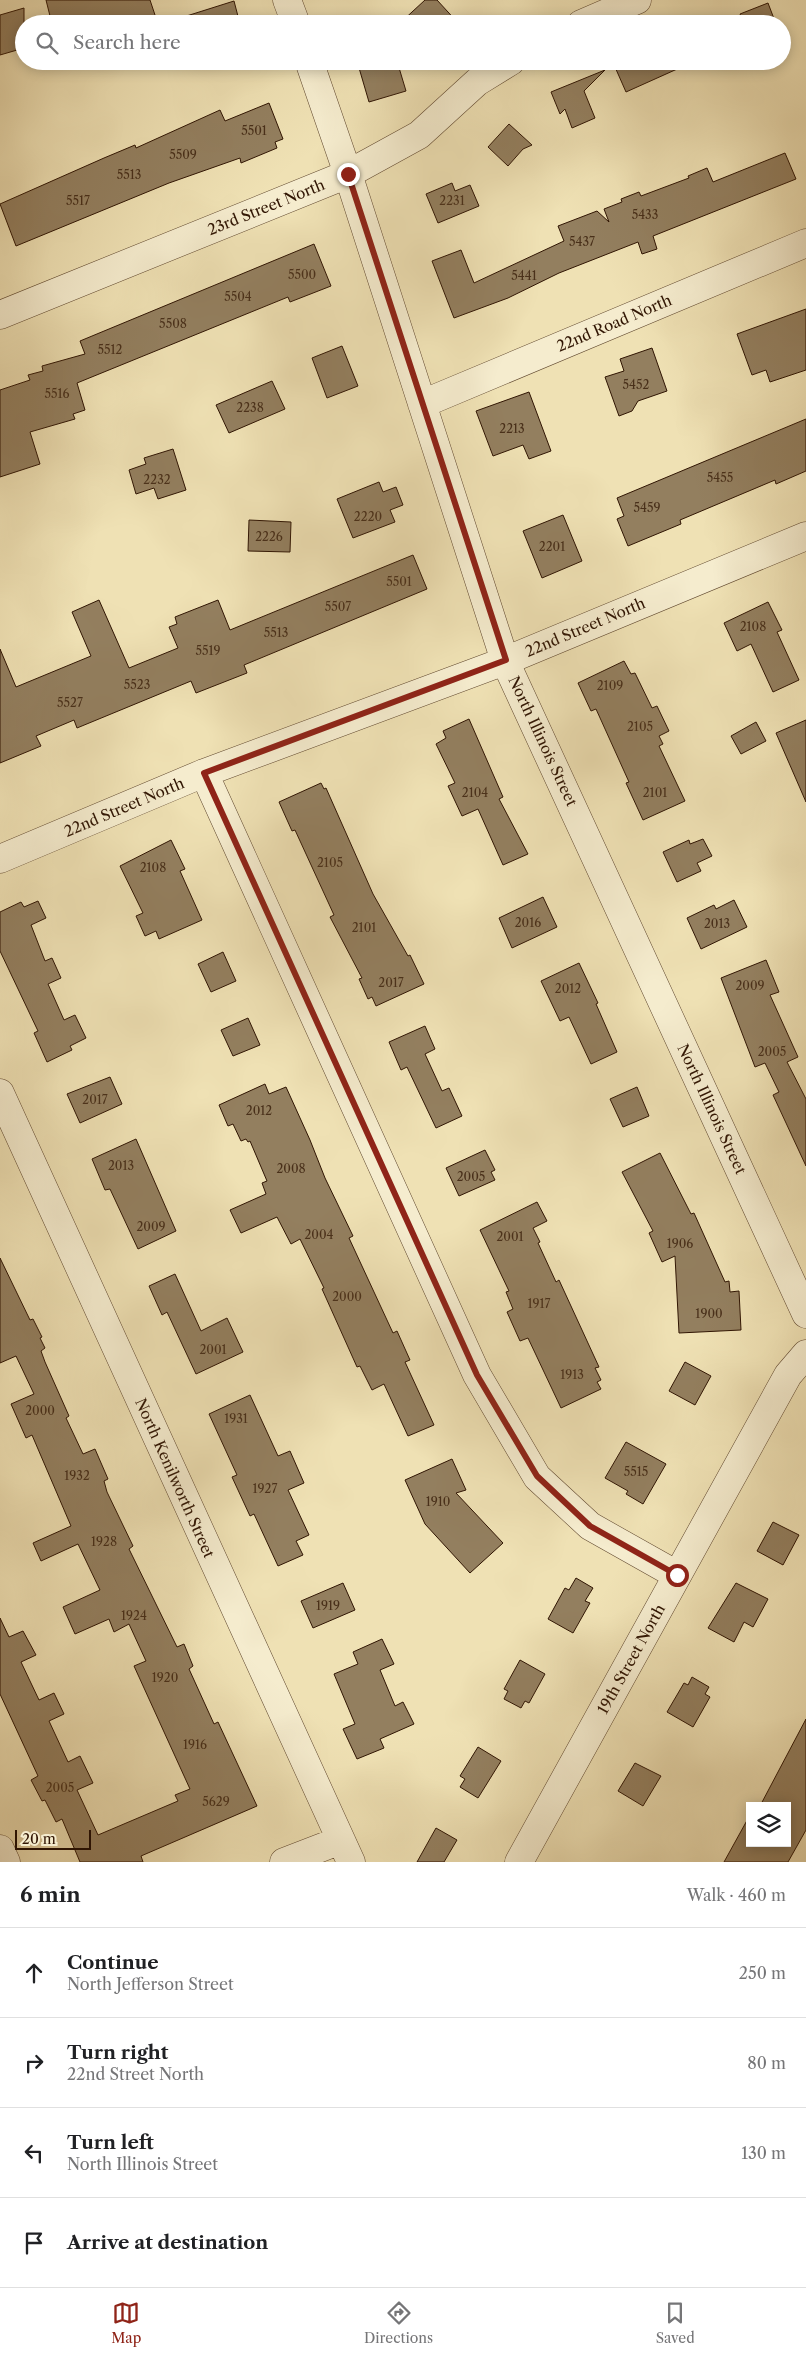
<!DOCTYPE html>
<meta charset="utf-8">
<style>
body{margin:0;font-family:"Libre Caslon Text",serif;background:#f6f6f6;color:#202124}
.controls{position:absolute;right:15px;bottom:15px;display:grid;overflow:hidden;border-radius:0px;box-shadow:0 2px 12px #0003}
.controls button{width:45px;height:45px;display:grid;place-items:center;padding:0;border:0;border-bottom:1px solid #e0e0e0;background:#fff;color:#202124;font:25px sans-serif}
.scale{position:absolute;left:15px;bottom:12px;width:76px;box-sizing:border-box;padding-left:5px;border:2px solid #301503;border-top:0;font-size:14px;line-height:18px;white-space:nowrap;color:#301503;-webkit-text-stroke:4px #f5ecce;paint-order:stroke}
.stop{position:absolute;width:15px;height:15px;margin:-11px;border:4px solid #8f2418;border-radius:50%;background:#fff}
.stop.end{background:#8f2418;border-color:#fff;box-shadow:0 1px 5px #0008}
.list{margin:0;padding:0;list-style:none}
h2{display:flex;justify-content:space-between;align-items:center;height:65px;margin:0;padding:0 20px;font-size:21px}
h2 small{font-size:16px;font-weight:400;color:#757577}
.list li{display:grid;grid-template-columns:32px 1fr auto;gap:15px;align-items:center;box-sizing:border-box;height:90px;padding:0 20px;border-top:1px solid #e0e0e0}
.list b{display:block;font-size:19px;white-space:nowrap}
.list p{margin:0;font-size:16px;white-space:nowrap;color:#757577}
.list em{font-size:16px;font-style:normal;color:#757577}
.icon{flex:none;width:28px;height:28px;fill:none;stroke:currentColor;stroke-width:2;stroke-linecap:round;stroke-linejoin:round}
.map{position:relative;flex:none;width:806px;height:1862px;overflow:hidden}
.search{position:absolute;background:#fff;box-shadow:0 2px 12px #0003;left:15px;right:15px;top:15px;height:55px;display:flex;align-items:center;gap:12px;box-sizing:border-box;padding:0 18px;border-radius:28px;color:#757577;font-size:19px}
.sheet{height:425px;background:#fff}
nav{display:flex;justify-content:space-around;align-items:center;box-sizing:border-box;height:70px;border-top:1px solid #e0e0e0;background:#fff;font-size:14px;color:#757577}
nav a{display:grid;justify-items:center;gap:2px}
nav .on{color:#8f2418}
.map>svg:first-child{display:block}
.building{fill:#937f5f;stroke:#301503}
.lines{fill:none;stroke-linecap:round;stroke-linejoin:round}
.street-casing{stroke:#60482f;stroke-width:29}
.street{stroke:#f5ecce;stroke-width:28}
.route{stroke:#8f2418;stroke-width:6}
.labels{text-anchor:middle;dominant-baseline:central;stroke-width:5;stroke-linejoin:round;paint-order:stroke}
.number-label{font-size:12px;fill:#49301a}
.street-label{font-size:15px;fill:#301503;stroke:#f5ecce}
</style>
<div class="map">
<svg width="806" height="1862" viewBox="0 0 806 1862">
<rect width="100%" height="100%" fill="#efe1b4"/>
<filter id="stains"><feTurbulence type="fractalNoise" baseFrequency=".004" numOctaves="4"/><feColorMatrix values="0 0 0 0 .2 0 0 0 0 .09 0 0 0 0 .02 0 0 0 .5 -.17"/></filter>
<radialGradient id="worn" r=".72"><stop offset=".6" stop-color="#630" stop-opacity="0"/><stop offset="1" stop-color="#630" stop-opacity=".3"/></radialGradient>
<path class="building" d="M46,0H150L158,24H52Z
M425,0H437L459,24H399Z
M234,1L240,24H177V19Z
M768,3L776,24H744L740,14Z
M24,8V48L0,55V15Z
M357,61H397L406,91L369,102Z
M629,61H695L626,92L615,67Z
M605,70L584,91L595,118L572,128L565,109L560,114L551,92Z
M269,103L283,139L275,142L277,148L241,163L240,158L169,183L16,246L0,204L104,158L135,145L136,148L220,110L225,121Z
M509,124L532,145L523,149L508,166L488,147Z
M785,153L796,179L653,236L657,249L642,254L638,242L559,273L508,298L454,318L432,261L461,250L474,283L564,241L558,226L597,211L609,222L604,209L622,202L621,199L639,192L641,196L689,178L688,176L707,168L713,182Z
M452,183L455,191L470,185L479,206L438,223L426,194Z
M314,244L331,286L290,302L288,297L77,383L85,410L73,414L75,419L30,432L40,464L0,477V390L30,380L28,375L43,371L42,366L85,354L80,341Z
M806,309V370L770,382L766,370L752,375L737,334Z
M342,346L358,386L327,398L312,358Z
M652,348L667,391L638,401L632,411L619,416L605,377L624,371L620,359Z
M272,381L285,409L229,433L216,405Z
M529,392L551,451L529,459L523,445L493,456L476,411Z
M806,419V471L776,484L775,480L680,520L681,524L628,546L617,519L624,516L617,498Z
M173,449L186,490L158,499L154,488L136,494L129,470L146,464L144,458Z
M379,482L383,492L396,487L403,505L390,510L395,522L353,538L337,499Z
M563,515L582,561L542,578L523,531Z
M249,520L291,522L290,552L248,551Z
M413,555L427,589L244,665L247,673L196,693L191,681L77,728L74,720L36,736L41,746L0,763V649L16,687L91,656L72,612L99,600L129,668L178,648L169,627L177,624L175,617L218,600L230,630Z
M768,602L782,630L777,632L799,680L773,692L751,644L737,651L724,623Z
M624,661L631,674L635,673L652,708L657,706L669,731L659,736L663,744L659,746L685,801L643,820L626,783L629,782L596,709L591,711L578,683Z
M469,719L503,797L499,799L528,854L503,865L478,809L462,816L448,786L455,783L436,744L446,738L443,731Z
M806,720V802L776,733Z
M756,722L766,741L741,754L731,736Z
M321,783L324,789L326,788L373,894L408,956L410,955L424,984L376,1006L372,997L368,999L359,979L362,978L330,917L334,915L295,830L292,831L279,802Z
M703,839L712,856L697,863L701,871L677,882L663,852L689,840L690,844Z
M171,840L185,869L180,871L202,920L159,939L156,931L145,936L136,916L143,913L120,866Z
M543,897L557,927L512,948L499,918Z
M734,900L747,927L701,949L687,918L714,905L716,909Z
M38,901L46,918L31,925L45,961L52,958L61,978L48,984L64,1020L75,1015L86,1038L70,1046L72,1050L47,1062L34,1033L38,1031L0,951V912L21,902L24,907Z
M223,952L236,981L211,992L198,964Z
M766,960L779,992L770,995L798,1057L787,1062L806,1099V1166L773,1095L779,1092L765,1063L755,1067L721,978Z
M579,963L598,1003L596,1004L617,1052L591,1064L569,1017L560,1021L541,981Z
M248,1018L260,1045L233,1056L221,1030Z
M425,1026L435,1049L425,1054L442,1091L449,1088L462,1116L436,1128L407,1067L401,1070L389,1042Z
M110,1077L122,1104L80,1123L67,1094Z
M265,1084L269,1094L286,1087L310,1140L325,1178L353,1236L349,1238L393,1333L397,1331L410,1360L405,1362L434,1425L408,1436L384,1384L372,1390L360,1366L357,1367L322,1289L324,1288L300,1239L291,1244L277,1217L241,1233L230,1210L266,1194L262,1183L267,1181L250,1141L248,1142L246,1139L241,1141L233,1124L228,1126L219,1105Z
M637,1087L649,1116L623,1127L610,1099Z
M136,1139L176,1231L138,1249L110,1189L105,1190L92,1159Z
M485,1150L495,1170L491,1172L495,1180L459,1196L446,1168Z
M660,1153L691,1214L694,1213L725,1282L729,1281L730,1292L739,1291L741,1330L679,1333L675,1256L662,1262L649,1233L653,1231L622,1172Z
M537,1202L547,1221L533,1228L540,1242L538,1243L556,1282L559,1280L599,1367L595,1368L601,1380L597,1382L601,1389L561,1408L528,1338L520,1341L507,1312L513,1309L506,1292L509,1291L480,1230Z
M0,1258L30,1320L33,1319L42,1337L40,1338L45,1348L41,1351L45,1362L69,1416L66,1418L83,1454L95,1449L108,1479L104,1481L107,1492L133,1546L129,1549L177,1647L184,1644L193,1666L189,1669L214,1724L218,1722L257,1806L141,1856L143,1862H80L62,1819L56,1822L45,1800L42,1801L31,1780L38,1776L0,1694V1618L9,1637L23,1631L36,1655L21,1662L39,1700L54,1693L64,1714L49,1721L68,1762L80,1756L93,1783L77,1790L98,1835L178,1801L175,1795L190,1789L134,1666L146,1661L129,1624L114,1632L109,1619L75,1634L63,1607L100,1590L78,1544L41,1561L33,1543L71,1526L32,1435L26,1438L11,1404L34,1394L16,1356L0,1363Z
M175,1274L201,1331L227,1318L243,1352L196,1374L167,1312L162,1315L149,1286Z
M685,1362L711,1376L695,1405L669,1391Z
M250,1395L278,1456L290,1451L304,1483L288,1490L309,1535L296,1541L303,1555L278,1566L254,1514L250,1516L232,1477L237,1475L209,1414Z
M626,1442L666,1464L643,1504L626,1494L628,1491L605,1478Z
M452,1459L466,1490L456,1493L503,1543L470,1573L425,1524L405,1480Z
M773,1522L799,1535L783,1565L757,1551Z
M576,1578L593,1588L585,1601L590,1603L573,1633L548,1619L565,1588L569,1590Z
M343,1583L355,1610L313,1628L301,1601Z
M736,1583L768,1599L753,1627L744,1622L734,1642L708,1628Z
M382,1639L394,1664L380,1670L395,1706L403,1702L414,1724L380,1739L384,1748L357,1759L343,1729L355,1724L334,1674L358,1664L353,1652Z
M520,1660L545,1674L529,1703L525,1701L521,1708L504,1699L508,1691L504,1689Z
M692,1677L709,1687L705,1694L710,1697L693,1727L667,1712L684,1683L688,1685Z
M806,1719V1830L788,1862H724L750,1815V1843H787V1806H760Z
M478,1747L501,1761L478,1798L460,1787L465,1779L460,1776Z
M635,1763L661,1776L643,1806L618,1791Z
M436,1828L457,1840L444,1862H417Z"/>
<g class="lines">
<defs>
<path id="street" d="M287,0L296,24
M581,24L637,0
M309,61L348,174L505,661L806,1314
M0,315L348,174L419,135L477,82L511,61
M422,404L806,243
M204,773L477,1375L537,1477L590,1526L677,1575
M0,859L204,773L505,661L806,536
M0,1093L351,1862
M0,1849L6,1862
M284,1862L341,1840
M519,1862L788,1375L806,1354"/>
</defs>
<use href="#street" class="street-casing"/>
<use href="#street" class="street"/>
</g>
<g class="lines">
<path class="route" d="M348,174L506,660L204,773L477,1375L537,1476L590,1526L677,1575"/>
</g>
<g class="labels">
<g class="number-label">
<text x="254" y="130">5501</text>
<text x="183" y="154">5509</text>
<text x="129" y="174">5513</text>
<text x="78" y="200">5517</text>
<text x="452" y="200">2231</text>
<text x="645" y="214">5433</text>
<text x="582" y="241">5437</text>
<text x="302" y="274">5500</text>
<text x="524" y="275">5441</text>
<text x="238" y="296">5504</text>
<text x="173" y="323">5508</text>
<text x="110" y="349">5512</text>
<text x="636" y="384">5452</text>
<text x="57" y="393">5516</text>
<text x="250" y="407">2238</text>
<text x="512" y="428">2213</text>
<text x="720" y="477">5455</text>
<text x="157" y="479">2232</text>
<text x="647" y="507">5459</text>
<text x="368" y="516">2220</text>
<text x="269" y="536">2226</text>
<text x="552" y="546">2201</text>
<text x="399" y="581">5501</text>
<text x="338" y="606">5507</text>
<text x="753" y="626">2108</text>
<text x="276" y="632">5513</text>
<text x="208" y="650">5519</text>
<text x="137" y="684">5523</text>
<text x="610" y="685">2109</text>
<text x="70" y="702">5527</text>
<text x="640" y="726">2105</text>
<text x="475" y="792">2104</text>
<text x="655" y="792">2101</text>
<text x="330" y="862">2105</text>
<text x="153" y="867">2108</text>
<text x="528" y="922">2016</text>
<text x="717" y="923">2013</text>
<text x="364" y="927">2101</text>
<text x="391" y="982">2017</text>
<text x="750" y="985">2009</text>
<text x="568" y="988">2012</text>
<text x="772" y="1051">2005</text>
<text x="95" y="1099">2017</text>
<text x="259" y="1110">2012</text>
<text x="121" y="1165">2013</text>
<text x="291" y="1168">2008</text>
<text x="471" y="1176">2005</text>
<text x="151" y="1226">2009</text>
<text x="319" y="1234">2004</text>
<text x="510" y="1236">2001</text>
<text x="680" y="1243">1906</text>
<text x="347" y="1296">2000</text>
<text x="539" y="1303">1917</text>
<text x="709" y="1313">1900</text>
<text x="213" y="1349">2001</text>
<text x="572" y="1374">1913</text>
<text x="40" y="1410">2000</text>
<text x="236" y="1418">1931</text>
<text x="636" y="1471">5515</text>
<text x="77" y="1475">1932</text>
<text x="265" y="1488">1927</text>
<text x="438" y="1501">1910</text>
<text x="104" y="1541">1928</text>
<text x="328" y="1605">1919</text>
<text x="134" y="1615">1924</text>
<text x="165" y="1677">1920</text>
<text x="195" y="1744">1916</text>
<text x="60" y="1787">2005</text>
<text x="216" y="1801">5629</text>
</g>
<g class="street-label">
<text transform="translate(266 207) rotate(-22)">23rd Street North</text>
<text transform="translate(614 323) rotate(-23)">22nd Road North</text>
<text transform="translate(585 627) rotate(-23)">22nd Street North</text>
<text transform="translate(543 741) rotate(65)">North Illinois Street</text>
<text transform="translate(124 807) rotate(-23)">22nd Street North</text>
<text transform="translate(712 1109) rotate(65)">North Illinois Street</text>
<text transform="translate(175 1478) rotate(66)">North Kenilworth Street</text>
<text transform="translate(631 1659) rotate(-61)">19th Street North</text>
</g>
</g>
<rect width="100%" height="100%" filter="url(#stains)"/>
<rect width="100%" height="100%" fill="url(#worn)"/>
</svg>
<div class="controls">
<button><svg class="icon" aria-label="layers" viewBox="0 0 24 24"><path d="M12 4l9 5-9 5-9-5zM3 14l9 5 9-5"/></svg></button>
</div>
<div class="scale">20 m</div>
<div class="stop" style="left:677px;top:1575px"></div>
<div class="stop end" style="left:348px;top:174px"></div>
<div class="search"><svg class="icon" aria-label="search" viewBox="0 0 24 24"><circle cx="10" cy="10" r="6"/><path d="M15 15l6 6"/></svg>Search here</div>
</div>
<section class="sheet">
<h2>6 min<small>Walk · 460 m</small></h2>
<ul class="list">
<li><svg class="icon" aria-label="ahead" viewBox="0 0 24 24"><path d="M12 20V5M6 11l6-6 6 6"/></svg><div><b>Continue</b><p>North Jefferson Street</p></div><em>250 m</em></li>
<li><svg class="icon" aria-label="right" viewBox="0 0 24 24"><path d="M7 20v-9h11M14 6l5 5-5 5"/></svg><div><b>Turn right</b><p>22nd Street North</p></div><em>80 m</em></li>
<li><svg class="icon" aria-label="left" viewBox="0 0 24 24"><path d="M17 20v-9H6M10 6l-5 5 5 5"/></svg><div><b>Turn left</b><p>North Illinois Street</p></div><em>130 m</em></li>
<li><svg class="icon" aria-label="arrive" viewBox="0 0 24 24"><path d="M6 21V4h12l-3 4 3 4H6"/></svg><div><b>Arrive at destination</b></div></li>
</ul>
</section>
<nav>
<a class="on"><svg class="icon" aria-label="map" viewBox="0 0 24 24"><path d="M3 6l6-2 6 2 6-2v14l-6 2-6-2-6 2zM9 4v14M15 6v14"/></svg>Map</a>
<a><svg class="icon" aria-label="directions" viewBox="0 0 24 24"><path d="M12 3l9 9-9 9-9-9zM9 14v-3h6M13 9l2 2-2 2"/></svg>Directions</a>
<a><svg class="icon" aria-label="saved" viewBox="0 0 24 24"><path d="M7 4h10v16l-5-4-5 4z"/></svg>Saved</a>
</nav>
